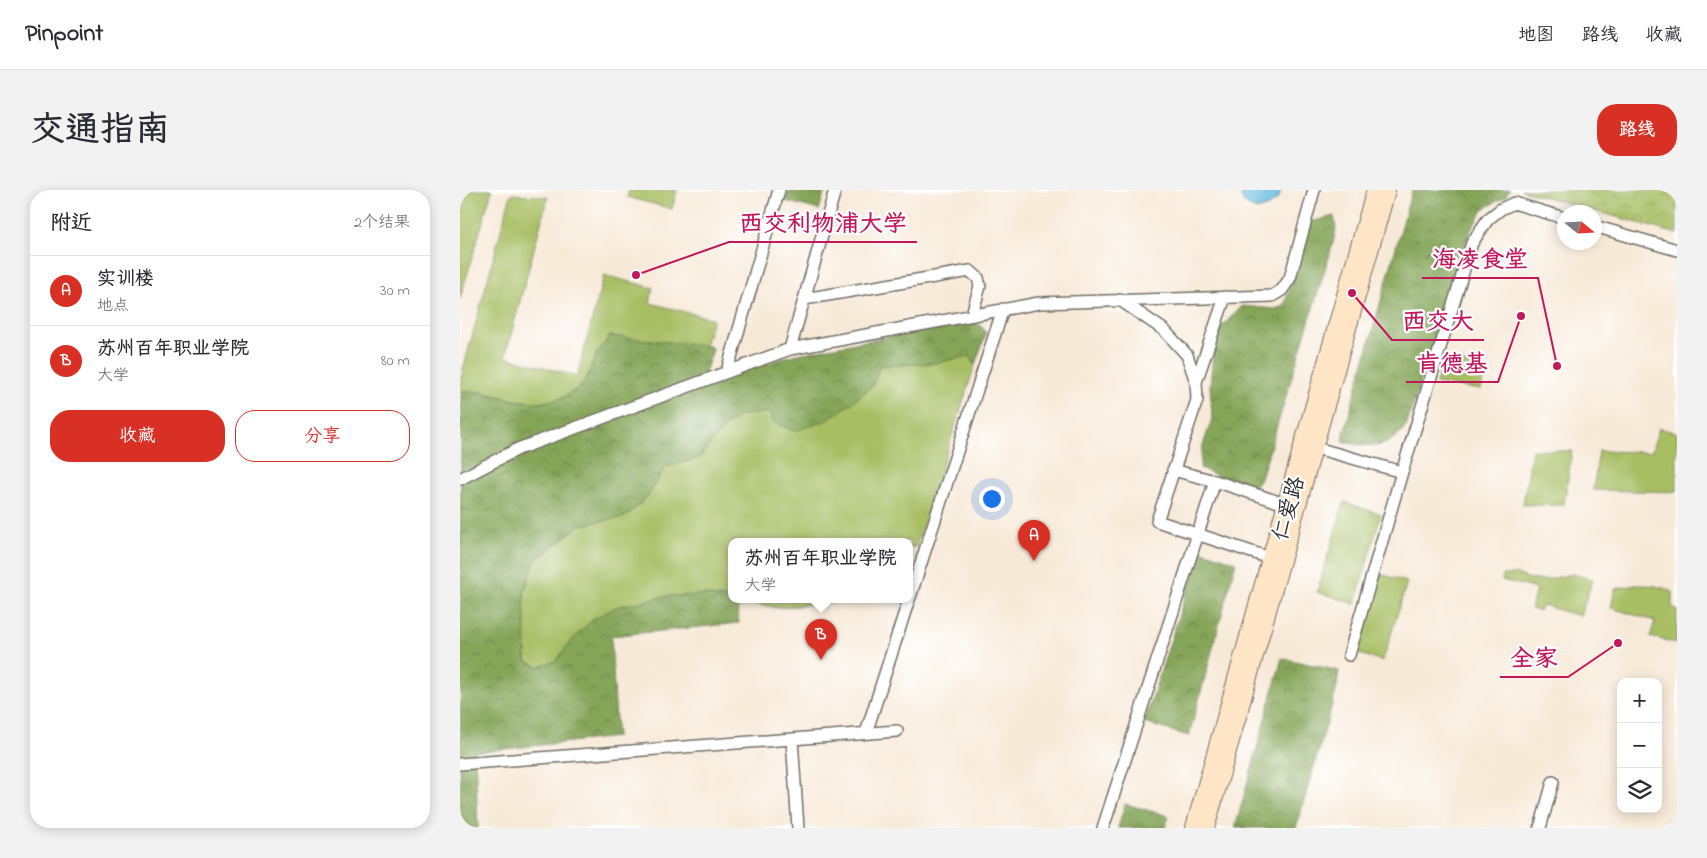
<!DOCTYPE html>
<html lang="zh">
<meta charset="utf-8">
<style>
body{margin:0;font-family:"Indie Flower","LXGW WenKai TC",sans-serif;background:#f2f2f3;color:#2b2b33}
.controls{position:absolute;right:15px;bottom:15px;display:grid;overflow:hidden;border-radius:10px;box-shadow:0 2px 12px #0003}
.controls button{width:45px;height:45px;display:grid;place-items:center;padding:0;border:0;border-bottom:1px solid #e1e1e2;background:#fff;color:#2b2b33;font:25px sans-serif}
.compass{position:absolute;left:1097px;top:15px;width:45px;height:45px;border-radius:50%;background:#fff;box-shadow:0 2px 12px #0003;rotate:108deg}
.you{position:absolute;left:531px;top:308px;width:18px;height:18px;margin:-12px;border:4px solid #fff;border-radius:50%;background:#1a73e8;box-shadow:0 0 0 8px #1a73e833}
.badge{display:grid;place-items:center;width:32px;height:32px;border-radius:50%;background:#d93025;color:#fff;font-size:16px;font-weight:700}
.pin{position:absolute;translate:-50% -41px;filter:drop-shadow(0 1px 2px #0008)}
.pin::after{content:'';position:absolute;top:26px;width:18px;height:15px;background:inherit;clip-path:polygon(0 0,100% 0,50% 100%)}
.popup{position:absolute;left:268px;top:348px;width:185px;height:65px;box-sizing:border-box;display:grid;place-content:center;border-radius:10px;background:#fff;filter:drop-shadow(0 1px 4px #0005);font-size:16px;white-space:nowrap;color:#7c7c81}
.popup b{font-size:19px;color:#2b2b33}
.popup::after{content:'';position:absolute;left:50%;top:100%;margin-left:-10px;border:10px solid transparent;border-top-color:#fff}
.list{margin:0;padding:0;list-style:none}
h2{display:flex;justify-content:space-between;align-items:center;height:65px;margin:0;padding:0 20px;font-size:21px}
h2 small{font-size:16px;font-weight:400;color:#7c7c81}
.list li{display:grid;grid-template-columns:32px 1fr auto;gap:15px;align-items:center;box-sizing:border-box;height:70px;padding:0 20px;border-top:1px solid #e1e1e2}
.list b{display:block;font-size:19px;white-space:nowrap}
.list p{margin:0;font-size:16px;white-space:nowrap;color:#7c7c81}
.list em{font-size:16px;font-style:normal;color:#7c7c81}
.actions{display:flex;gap:10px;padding:15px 20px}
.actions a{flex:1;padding:11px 0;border:1px solid #d93025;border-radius:20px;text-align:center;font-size:18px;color:#d93025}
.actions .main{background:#d93025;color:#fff}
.icon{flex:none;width:28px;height:28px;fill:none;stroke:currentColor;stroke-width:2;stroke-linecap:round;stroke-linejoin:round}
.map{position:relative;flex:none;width:1217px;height:638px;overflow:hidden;border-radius:20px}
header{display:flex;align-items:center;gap:30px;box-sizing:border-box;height:70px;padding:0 25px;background:#fff;border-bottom:1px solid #e1e1e2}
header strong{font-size:24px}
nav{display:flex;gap:28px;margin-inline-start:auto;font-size:18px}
.intro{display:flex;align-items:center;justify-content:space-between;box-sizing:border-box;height:120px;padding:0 30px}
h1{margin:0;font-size:35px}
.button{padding:12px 22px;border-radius:20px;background:#d93025;color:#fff;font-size:18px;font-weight:700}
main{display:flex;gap:30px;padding:0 30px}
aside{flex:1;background:#fff;border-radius:20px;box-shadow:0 2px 12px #0003}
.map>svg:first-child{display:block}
.green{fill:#a7be63;stroke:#697447}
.forest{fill:url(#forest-crowns);stroke:#586842}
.park{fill:url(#park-crowns);stroke:#697447}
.water{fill:#5fb8dc;stroke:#457284}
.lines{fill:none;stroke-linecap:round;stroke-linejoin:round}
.service-casing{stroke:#726e67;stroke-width:14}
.secondary-casing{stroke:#726e67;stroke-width:30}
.service{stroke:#fff;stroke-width:11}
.secondary{stroke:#fee5c5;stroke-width:28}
.labels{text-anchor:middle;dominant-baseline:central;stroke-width:4.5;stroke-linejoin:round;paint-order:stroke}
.street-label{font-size:22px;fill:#2b2b2b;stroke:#fff}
.leader{fill:none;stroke:#c2185b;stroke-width:2}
.callout-dot{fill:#c2185b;stroke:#fff;stroke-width:2}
.callout-label{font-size:24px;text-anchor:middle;font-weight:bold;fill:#c2185b;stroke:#fff;stroke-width:4.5;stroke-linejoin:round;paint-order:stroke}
</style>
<header>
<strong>Pinpoint</strong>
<nav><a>地图</a><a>路线</a><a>收藏</a></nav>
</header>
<div class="intro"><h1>交通指南</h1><a class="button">路线</a></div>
<main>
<aside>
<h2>附近<small>2个结果</small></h2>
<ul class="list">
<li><span class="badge">A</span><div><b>实训楼</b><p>地点</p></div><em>30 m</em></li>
<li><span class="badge">B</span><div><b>苏州百年职业学院</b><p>大学</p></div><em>80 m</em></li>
</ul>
<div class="actions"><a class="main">收藏</a><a>分享</a></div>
</aside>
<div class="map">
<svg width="1217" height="638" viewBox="0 0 1217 638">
<defs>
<pattern id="forest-crowns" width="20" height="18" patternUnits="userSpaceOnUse" patternTransform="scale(1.25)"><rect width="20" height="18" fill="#85a559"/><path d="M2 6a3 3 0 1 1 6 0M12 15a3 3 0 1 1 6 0" fill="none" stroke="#6d874a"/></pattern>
<pattern id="park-crowns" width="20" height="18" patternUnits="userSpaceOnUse" patternTransform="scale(1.25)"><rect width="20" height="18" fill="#a7be63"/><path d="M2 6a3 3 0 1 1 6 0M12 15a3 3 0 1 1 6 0" fill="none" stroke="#889b52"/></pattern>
</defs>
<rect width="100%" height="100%" fill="#fff"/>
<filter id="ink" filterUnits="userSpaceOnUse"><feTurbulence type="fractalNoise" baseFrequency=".02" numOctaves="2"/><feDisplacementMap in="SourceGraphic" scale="10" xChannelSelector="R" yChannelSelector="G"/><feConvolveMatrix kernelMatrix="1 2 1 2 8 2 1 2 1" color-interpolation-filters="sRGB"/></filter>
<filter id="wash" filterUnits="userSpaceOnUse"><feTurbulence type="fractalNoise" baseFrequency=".0096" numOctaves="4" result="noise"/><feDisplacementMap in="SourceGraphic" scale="20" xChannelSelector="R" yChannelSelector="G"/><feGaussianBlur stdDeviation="1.12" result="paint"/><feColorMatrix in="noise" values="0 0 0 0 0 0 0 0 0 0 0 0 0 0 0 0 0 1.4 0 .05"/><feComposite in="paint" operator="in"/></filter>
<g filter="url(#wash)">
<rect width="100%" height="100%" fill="#f7e9d7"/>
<path class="green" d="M8,0H32L0,109V29Z
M169,0H217L212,19L167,7Z
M51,4L88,7L45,167L117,186L144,85L193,98L190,113L253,129L245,156L150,146L137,163L128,185L120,197L102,208L81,213L54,210L20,202L1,201V187Z
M509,166L515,175L456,357H450V351H272V409H383L380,411L318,418L247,405L206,406L112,450L96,471L78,477L66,471L64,402L75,371L120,335L165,327L187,307L205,277L239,268L260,241L278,226L309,222L412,196L420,176L475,173Z
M984,168L1025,178L1021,200L976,193Z
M1199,238L1217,243V302L1133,300L1139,261L1191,262Z
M1072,260L1112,261L1104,315H1063Z
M884,312L921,324L895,414L857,402Z
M918,383L947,392L923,471L893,462Z
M1056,384L1074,390H1085L1112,384L1133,389L1120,426L1082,415L1079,421L1071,419L1076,399L1042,390L1043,385Z
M1175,395C1186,395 1203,395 1212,402V417L1217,420V453L1190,447L1195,431L1151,418L1155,399Z"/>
<path class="forest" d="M329,0H365L359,20L325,11Z
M952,0H1050L1045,7L1023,19L1010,42L946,237C924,261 914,257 883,252L884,243Z
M874,26L876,38L873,53L801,288L794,296L786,298L740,278L742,258L752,229L750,196L754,153L761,137L782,116L815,119L824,116L851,32Z
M510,131L521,136L526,143L515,175L509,166L475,173L420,176L412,196L392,213L363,232L335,241L314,233L309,222L278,226L260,241L239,268L205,277L187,307L165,327L120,335L75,371L64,402L66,471L78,477L96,471L112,450L132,430L156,417L206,406L247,405L277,411L279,433L151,446L157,547L15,562L18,638H0L1,201L20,202L54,210L81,213L102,208L120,197L128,185L137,163L150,146L250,156L253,160L244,185L305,174L333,165Z
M740,360L776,372L729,546L684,533Z
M822,468L879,481L876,501L836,638H775Z
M665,614L709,626L705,638H658Z"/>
<path class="park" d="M1061,0H1217V44Z"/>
<path class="water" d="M780,0H821C819,13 808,17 796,20L783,12Z"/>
</g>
<g filter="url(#ink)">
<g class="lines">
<defs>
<path id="service" d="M1134,36L1217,60
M765,107L736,192L737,210L697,331L816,370
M344,109L510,81L518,88L520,96L512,124
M660,110L704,140L727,165L736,192
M330,159L375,0
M267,181L319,0
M849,256L942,282
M713,280L755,291L831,316
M0,289L58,259L330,159L579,113L812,106L822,100L830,88L854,0
M450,407L543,119
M889,465L942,282L1012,53L1028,29L1041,19L1054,13L1104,28
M406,543L449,409
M332,549L338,638
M0,574L437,541
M643,638L755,291
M1080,638L1093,592"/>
<path id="secondary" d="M740,638L921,0"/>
</defs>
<use href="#service" class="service-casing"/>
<use href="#secondary" class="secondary-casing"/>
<use href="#service" class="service"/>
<use href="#secondary" class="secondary"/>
</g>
</g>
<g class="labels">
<g class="street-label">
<text transform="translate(830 319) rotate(-74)">仁爱路</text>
</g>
</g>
<path class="leader" d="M176 85L269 52H457M1097 176L1078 88H962M892 103L932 150H1024M1061 126L1038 192H946M1158 453L1108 487H1040"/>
<g class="callout-dot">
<circle cx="176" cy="85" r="5"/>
<circle cx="1097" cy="176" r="5"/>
<circle cx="892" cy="103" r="5"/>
<circle cx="1061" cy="126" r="5"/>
<circle cx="1158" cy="453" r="5"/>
</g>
<g class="callout-label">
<text x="363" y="41">西交利物浦大学</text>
<text x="1020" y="77">海凌食堂</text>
<text x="978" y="139">西交大</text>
<text x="992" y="181">肯德基</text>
<text x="1074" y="476">全家</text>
</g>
</svg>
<div class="controls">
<button>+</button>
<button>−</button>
<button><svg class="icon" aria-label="layers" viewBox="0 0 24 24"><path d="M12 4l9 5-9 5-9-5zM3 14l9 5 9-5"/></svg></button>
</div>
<svg class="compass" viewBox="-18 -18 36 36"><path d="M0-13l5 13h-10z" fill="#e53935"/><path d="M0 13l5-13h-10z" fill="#7c7c81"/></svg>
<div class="you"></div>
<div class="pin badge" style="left:574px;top:371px">A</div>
<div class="pin badge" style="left:361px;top:470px">B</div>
<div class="popup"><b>苏州百年职业学院</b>大学</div>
</div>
</main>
